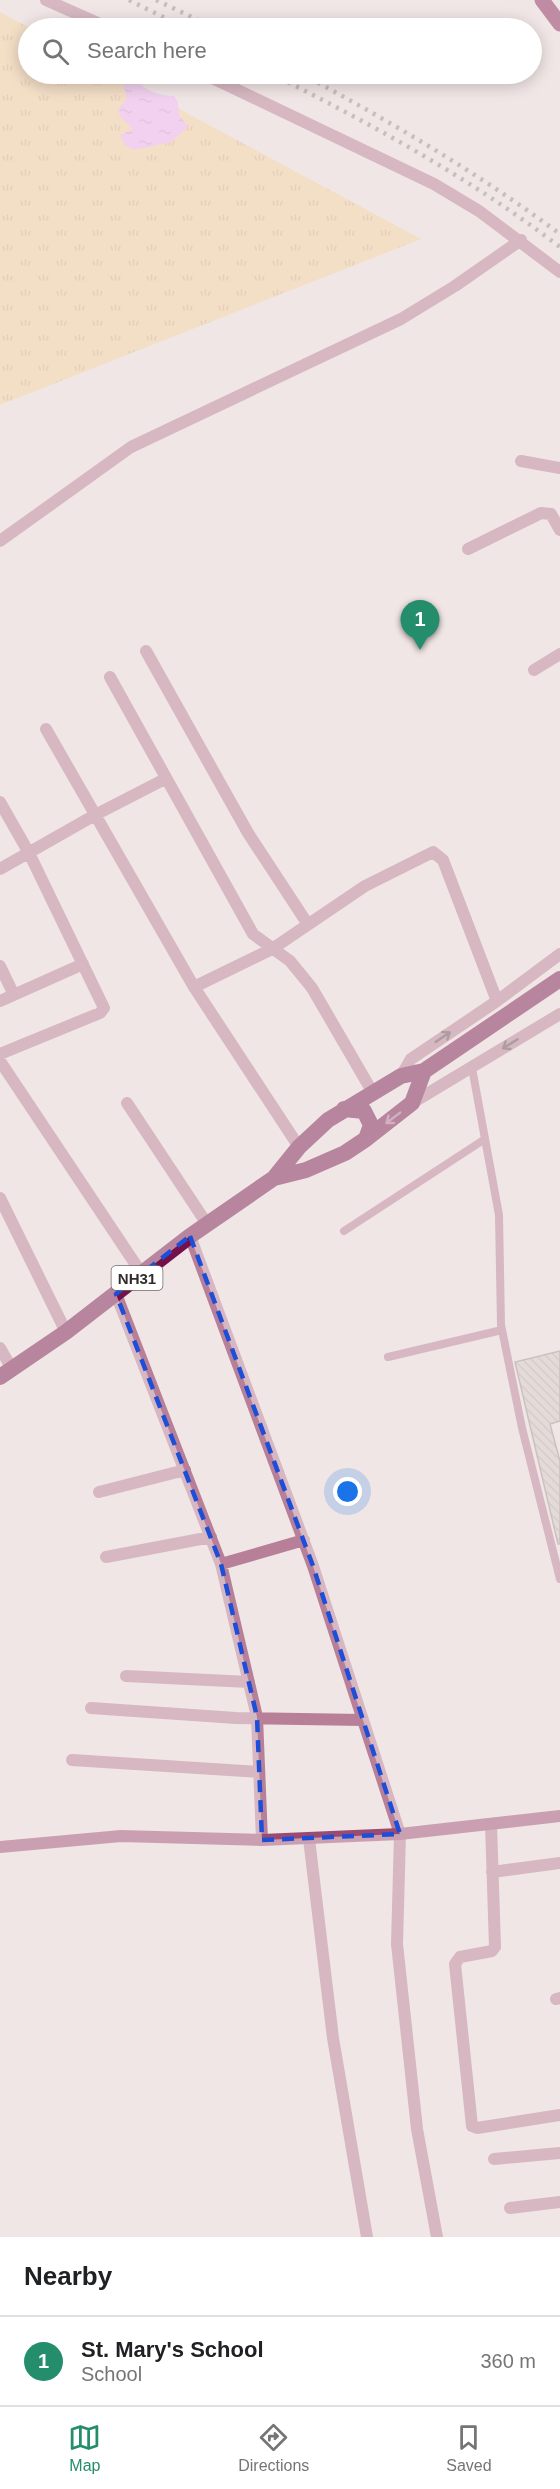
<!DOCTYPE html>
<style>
body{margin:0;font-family:Helvetica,sans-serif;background:#f6f6f6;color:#202124}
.you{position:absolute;left:348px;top:1492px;width:21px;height:21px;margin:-15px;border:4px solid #fff;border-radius:50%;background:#1a73e8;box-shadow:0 0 0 9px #1a73e833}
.badge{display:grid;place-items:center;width:39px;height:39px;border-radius:50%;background:#248d6b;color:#fff;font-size:20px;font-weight:700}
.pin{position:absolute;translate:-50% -50px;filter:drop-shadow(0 2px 3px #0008)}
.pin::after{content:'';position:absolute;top:32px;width:21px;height:18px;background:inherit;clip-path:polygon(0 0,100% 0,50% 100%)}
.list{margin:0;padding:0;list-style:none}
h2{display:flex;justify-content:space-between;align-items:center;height:78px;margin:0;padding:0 24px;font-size:26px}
h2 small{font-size:20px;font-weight:400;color:#757577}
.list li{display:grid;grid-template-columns:39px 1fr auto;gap:18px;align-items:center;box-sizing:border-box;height:90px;padding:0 24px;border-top:2px solid #e0e0e0}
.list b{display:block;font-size:22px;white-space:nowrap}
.list p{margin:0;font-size:20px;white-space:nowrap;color:#757577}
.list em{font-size:20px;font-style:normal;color:#757577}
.icon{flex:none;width:33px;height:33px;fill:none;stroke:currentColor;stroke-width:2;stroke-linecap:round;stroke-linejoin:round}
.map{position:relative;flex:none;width:560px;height:2237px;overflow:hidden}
.search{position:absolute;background:#fff;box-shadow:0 3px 15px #0003;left:18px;right:18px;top:18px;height:66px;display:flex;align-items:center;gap:15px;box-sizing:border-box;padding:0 21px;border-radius:33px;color:#757577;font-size:22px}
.sheet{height:168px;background:#fff}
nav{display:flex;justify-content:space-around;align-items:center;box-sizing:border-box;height:84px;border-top:2px solid #e0e0e0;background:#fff;font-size:16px;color:#757577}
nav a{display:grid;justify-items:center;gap:3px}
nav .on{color:#248d6b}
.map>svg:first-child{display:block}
.grass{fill:url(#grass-tufts)}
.water{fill:url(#water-ripples)}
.building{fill:url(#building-back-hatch);stroke:#9e9692;stroke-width:1.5}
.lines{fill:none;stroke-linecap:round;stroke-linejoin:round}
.service{stroke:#b88098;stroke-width:8}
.minor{stroke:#b88098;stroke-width:12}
.secondary{stroke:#9b4b71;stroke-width:12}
.primary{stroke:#841f56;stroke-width:15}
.trunk{stroke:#74104a;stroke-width:16}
.rail{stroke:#968f8e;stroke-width:4.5;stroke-dasharray:3 6;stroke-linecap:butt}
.oneway{stroke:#59464c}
.oneway2{stroke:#ac7092}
.marked{fill:none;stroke:#1d4ed8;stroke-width:4.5;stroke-dasharray:12 8;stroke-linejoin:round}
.labels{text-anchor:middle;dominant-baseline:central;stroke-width:5;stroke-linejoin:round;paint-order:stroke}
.shield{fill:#fff;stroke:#6e6c6b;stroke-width:1.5}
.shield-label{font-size:15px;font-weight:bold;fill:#302d2c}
</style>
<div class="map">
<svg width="560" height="2237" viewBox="0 0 560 2237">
<defs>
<pattern id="grass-tufts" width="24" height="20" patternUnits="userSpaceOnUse" patternTransform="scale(1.5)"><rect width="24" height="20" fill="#f7d59f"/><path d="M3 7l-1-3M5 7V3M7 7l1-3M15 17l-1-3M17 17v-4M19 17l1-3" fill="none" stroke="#d4b789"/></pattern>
<pattern id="water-ripples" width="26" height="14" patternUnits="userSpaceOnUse" patternTransform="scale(1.5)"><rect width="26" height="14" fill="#f3b7fa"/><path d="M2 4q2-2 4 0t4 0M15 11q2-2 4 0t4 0" fill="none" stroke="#d19ed6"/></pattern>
<pattern id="building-back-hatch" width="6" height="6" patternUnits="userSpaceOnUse" patternTransform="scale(1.5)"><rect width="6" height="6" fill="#d5cdc8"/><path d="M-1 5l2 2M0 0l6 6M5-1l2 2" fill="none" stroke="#b7b0ac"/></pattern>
</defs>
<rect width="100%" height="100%" fill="#f0e6e5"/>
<path class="grass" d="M0,12L30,28L28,74H114L421,239L0,405Z"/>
<path class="water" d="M138,74L137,81C145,91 162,96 174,96L178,102L179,115L188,127L171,142L134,150L125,145L120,135L133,129C123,117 110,114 127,99L124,86L131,75Z"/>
<path class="building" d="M560,1351V1421L550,1424L560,1461V1544H558L515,1362Z"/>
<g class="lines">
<path class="service" d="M472,1068L499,1215L501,1325L522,1428L560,1579
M344,1231L485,1139
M388,1357L502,1330"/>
<path class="minor" d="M46,0L109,28
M204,74L434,184L479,211L560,272
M521,461L560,468
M0,541L131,447L401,319L455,286L521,240
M468,549L541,513L551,514L560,530
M146,651L248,833L307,923
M534,670L560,654
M110,677L253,934L290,961L312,988L373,1093
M46,729L194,987L299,1147
M0,802L29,853L104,1008L100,1013L0,1054
M0,869L95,815L165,779
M0,966L13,993
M194,987L272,949L365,886L433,852L443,860L497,1001
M0,1001L83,964
M0,1061L142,1274
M401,1076L411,1059L497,1001L560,954
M127,1103L207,1224
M412,1103L560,1014
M0,1198L66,1332
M190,1236L313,1566L400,1834L397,1944L417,2129L437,2237
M116,1294L221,1564L257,1717L262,1840
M0,1348L12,1369
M99,1492L185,1470
M106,1557L211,1537
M221,1564L304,1540
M126,1676L249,1682
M91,1708L236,1718L363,1720
M72,1760L259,1772
M491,1824L495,1947L492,1951L460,1957L455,1964L472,2126L477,2128L560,2115
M309,1839L333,2038L367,2237
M492,1872L560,1863
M556,1999L560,1998
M494,2159L560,2153
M510,2208L560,2202"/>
<path class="secondary" d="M0,1847L121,1836L262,1840L400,1834L560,1816"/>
<path class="primary" d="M542,0L560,24"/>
<path class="trunk" d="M344,1109L364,1111L371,1125L366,1139
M274,1178L306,1170L345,1153L366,1139L412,1103L424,1071
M0,1377L66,1332L190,1236L274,1178L299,1147L328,1120L401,1076L424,1071L560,979"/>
<path class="rail" d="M129,0L185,28
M156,0L215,28
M272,74C373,125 470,178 560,247
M302,74C391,122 478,173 560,234"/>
</g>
<defs><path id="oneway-shaft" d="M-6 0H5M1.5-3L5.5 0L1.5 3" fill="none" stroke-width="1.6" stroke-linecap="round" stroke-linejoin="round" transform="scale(1.5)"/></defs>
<g class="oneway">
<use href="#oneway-shaft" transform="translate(443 1037) rotate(-34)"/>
<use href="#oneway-shaft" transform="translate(510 1044) rotate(148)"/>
</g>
<use class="oneway2" href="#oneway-shaft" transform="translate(393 1118) rotate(143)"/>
<path d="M0 0H560V2237H0ZM190,1236L313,1566L400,1834L262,1840L257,1717L221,1564L116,1294Z" fill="#f0e6e5" fill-opacity=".55" fill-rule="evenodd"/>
<path class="marked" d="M190,1236L313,1566L400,1834L262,1840L257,1717L221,1564L116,1294Z"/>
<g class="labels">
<rect class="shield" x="111.5" y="1266" width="51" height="24" rx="4.5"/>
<g class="shield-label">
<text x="137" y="1278">NH31</text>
</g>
</g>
</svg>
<div class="you"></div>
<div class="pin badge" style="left:420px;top:650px">1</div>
<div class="search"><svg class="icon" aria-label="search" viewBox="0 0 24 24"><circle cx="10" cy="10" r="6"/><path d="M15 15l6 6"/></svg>Search here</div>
</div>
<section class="sheet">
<h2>Nearby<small></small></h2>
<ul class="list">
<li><span class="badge">1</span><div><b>St. Mary's School</b><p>School</p></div><em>360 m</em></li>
</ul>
</section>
<nav>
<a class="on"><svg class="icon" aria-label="map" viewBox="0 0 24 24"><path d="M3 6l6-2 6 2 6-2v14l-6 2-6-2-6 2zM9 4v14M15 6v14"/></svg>Map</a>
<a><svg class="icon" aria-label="directions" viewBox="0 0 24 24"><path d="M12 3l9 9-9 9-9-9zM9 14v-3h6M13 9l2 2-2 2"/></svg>Directions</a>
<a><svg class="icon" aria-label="saved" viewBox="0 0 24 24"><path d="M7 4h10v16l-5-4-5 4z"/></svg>Saved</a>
</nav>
